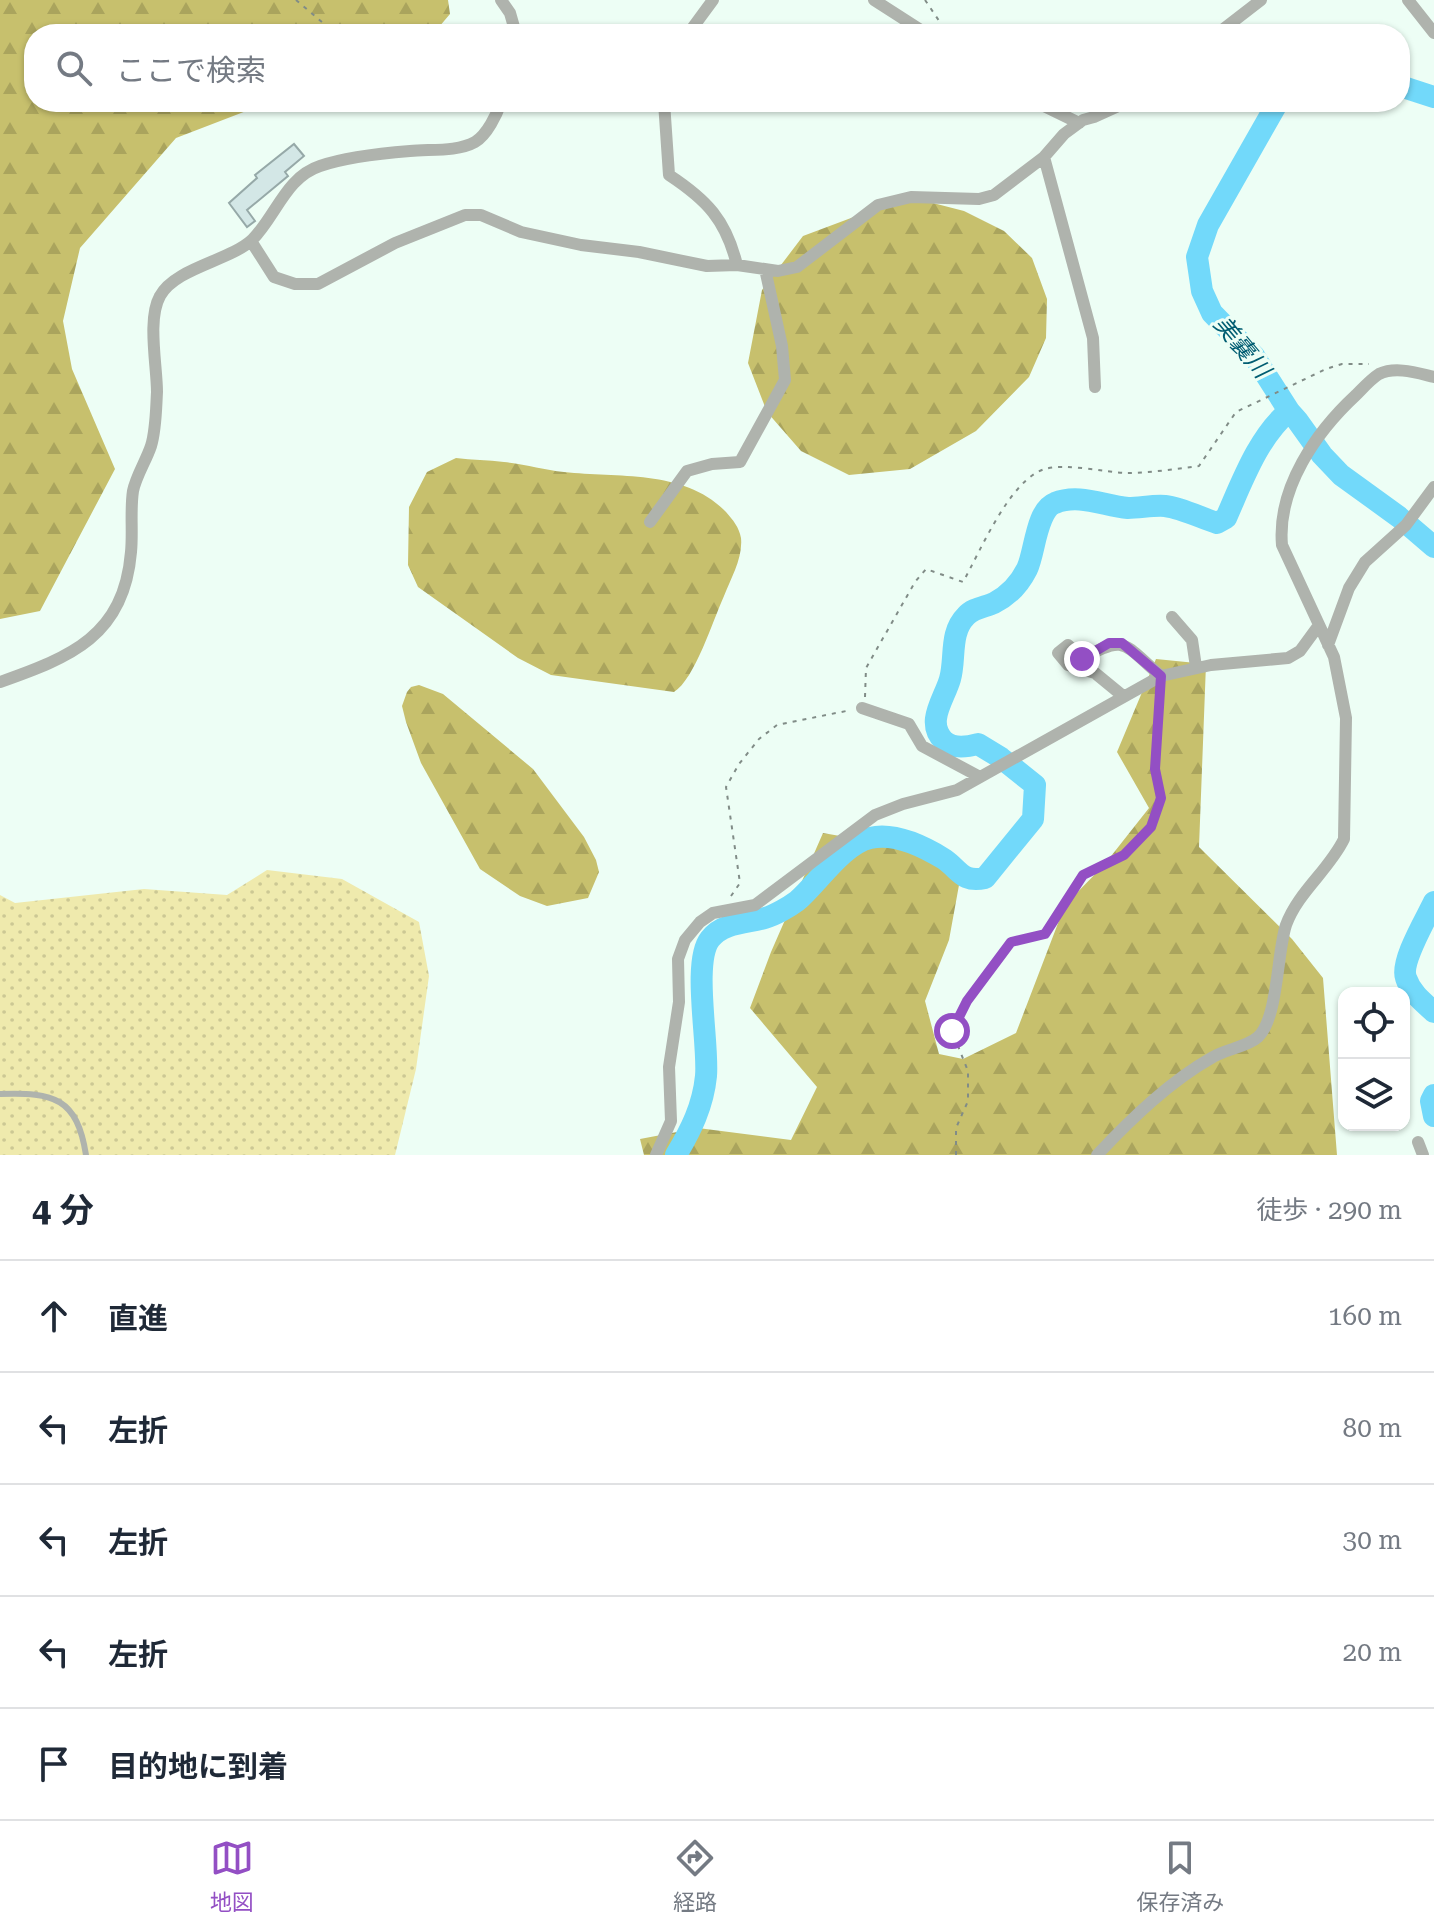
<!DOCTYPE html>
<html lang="ja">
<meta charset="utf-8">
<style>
body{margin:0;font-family:"Roboto Serif","Noto Sans JP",serif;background:#f2f2f3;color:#1f2937}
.controls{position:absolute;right:24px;bottom:24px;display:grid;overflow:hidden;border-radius:16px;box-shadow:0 2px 6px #0004}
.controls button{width:72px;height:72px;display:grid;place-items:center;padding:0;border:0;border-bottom:2px solid #e0e1e3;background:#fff;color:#1f2937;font:40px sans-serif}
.stop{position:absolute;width:24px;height:24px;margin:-18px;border:6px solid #934fc4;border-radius:50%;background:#fff}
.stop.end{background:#934fc4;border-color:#fff;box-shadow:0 2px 8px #0008}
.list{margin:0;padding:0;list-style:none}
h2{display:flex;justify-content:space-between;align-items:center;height:104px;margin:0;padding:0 32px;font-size:34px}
h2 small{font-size:26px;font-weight:400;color:#747a83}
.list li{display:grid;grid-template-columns:52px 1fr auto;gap:24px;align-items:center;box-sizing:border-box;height:112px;padding:0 32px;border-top:2px solid #e0e1e3}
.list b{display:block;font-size:30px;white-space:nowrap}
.list em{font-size:26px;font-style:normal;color:#747a83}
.icon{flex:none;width:44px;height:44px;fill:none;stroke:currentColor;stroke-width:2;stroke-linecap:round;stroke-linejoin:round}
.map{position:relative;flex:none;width:1434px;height:1155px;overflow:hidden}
.search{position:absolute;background:#fff;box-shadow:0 2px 6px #0004;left:24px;right:24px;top:24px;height:88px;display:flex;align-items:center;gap:20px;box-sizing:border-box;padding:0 28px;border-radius:32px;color:#747a83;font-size:30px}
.sheet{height:664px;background:#fff}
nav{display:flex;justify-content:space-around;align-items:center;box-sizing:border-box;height:112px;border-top:2px solid #e0e1e3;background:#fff;font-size:22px;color:#747a83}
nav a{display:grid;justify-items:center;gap:4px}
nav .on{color:#934fc4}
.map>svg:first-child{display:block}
.grass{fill:url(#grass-dots)}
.forest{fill:url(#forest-firs)}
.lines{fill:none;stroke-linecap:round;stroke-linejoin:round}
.river{stroke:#72d9fa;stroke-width:22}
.building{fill:#d3e7e6;stroke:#96a9a8;stroke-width:2}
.path{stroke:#818c87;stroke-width:2;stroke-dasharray:4 6;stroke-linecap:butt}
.service{stroke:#afb3ad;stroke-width:6}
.minor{stroke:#afb3ad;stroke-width:12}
.route{stroke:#934fc4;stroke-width:10}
.labels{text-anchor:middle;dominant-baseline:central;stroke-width:6;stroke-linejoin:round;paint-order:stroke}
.water-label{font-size:24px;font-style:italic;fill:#005d72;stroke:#edfef5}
</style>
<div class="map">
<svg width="1434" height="1155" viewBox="0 0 1434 1155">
<defs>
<pattern id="grass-dots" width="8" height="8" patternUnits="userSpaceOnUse" patternTransform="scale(2)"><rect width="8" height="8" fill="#efeaad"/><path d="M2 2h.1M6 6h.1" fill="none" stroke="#ccc894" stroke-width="1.8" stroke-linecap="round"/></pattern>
<pattern id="forest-firs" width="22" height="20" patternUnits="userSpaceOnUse" patternTransform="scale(2)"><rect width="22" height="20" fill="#c7c06d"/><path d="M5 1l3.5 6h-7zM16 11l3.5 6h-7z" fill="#aaa45d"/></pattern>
</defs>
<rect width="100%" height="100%" fill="#edfef5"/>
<path class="grass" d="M267,870L342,879L419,922L429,976L416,1069L395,1155H0V895L15,903L144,889L227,895Z"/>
<path class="forest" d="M0,0H448L450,14L433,34H34V102H270L176,138L80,248L63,321L72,369L115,469L40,611L0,619Z
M929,202L964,211L1004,231L1032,258L1047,299L1046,338L1029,377L976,431L910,469L849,475L801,451L767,412L748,363L762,290L803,236L891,203Z
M456,458C472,460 488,460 504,462C525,464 544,470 564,472C618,478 685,469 726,512C733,520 739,527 741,538C743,558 731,578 724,596C713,620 695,679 674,692L551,675L518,658L418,587L408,565L409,507L427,472Z
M1156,659L1206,664L1199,847L1292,939L1323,978L1337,1155H644L640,1139L698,1128L791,1140L817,1087L750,1008L771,952L823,833L908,848L961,874L949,940L925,1001L939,1054L963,1059L1016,1033L1065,905L1104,865L1149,808L1117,752Z
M419,685L443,694L533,769L584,837L596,860L599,872L588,898L547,906L520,896L480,869L421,763L406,722L402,706L407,692L411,687Z"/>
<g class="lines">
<path class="river" d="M1400,86L1434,97
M1278,102L1208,225L1197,257L1202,291L1212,313L1254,356L1289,411L1297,420L1322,455L1341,475L1399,517L1434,547
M1434,902C1426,919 1400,962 1406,978C1411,993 1423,1002 1434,1012
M1434,1095L1431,1101L1434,1116
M676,1155C691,1130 703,1106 706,1076C709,1044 692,962 710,939C723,922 747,923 765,918C775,915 789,907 797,901C818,883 843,844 870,838C895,832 923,846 944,859C960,870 962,883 985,878L1033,819L1035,785L1001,758L978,744C967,747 953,749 944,741C925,722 944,700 950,679C956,658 949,633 966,616C973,608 985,607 994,603C1008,596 1020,583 1027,569C1035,553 1036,510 1055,503C1079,493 1104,506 1128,508C1140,508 1153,505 1165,506C1182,508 1201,518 1217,523L1226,518C1242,482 1258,437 1289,411"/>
</g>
<path class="building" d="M294,144L304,156L285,172L288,176L247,210L255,221L247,227L229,203L257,178L255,175Z"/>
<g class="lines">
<path class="path" d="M296,0L329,28L346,34
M925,0L948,34
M865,697L866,668L915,582L926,569L963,582C980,552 1010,479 1045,469C1064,463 1105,472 1125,473C1150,473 1175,469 1199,466L1236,412L1326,369L1342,364H1369
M731,896L740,883L726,787L739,764L759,739L777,725L851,710
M956,1155V1128L968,1101V1071L952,1031L967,1001L1011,942L1045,934L1083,875L1124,855L1151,827L1161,798L1155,769L1160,693"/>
<path class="service" d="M0,1094C54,1092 77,1098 86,1155"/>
<path class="minor" d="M501,0L510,13L516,34
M874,0L927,34
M1408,0L1434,33
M688,34L713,0
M1217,34L1261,0
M664,102L669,175C707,200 726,220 737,265
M1036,102L1079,123
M1044,157L1093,338L1095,387
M251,241L274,277L295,284H318L395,243L465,215H481L521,232L581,245L639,252L707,266L737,265L778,271L797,267L878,205L911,197L979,199L994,195L1044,157L1064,134L1083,120L1094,117L1127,102
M650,522L687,471L712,464L740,462L785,380L782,346L765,269
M1172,617L1192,640L1196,667
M1328,645L1349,588L1365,562L1406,525L1434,487
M0,682C71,657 124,636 131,552C133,532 130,511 133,491C136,476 146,461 151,446C156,430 156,409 157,392C157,366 147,319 160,296C175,268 229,261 252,240C276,216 286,177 320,166C343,158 385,153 410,151C430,149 457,152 475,142C487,135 497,114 501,102
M1123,696L1095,673L1068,665L1058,653L1068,645L1082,659C1127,633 1124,645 1161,676
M862,708L909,724L922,746L980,777
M1418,1142L1423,1155
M656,1155L671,1121L669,1067L679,1002L678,959L685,940L700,922L713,913L755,905L875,815L903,804L957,790L1161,676L1211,665L1288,658L1300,651L1319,625
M1097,1155C1131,1119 1170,1081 1213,1057C1226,1049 1247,1047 1258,1037C1278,1019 1277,952 1286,925C1298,892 1329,870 1344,839L1346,718L1334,657L1282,545C1277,488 1316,432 1356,395C1363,388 1371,379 1379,374C1396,366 1417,373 1434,377"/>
</g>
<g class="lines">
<path class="route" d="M952,1031L967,1001L1011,942L1045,934L1083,875L1124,855L1151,827L1161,798L1155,769L1161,676L1122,643H1109L1082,659"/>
</g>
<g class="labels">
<g class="water-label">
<text transform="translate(1242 347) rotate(50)">美嚢川</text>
</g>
</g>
</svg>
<div class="controls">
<button><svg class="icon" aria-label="locate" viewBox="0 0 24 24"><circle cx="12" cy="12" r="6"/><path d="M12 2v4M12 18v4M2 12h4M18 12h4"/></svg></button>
<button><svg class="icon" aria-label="layers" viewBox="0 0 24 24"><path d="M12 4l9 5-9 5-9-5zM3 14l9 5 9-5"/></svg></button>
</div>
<div class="stop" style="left:952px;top:1031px"></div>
<div class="stop end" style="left:1082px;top:659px"></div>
<div class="search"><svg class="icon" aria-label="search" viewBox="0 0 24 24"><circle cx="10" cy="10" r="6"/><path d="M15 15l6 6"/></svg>ここで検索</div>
</div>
<section class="sheet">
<h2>4 分<small>徒歩 · 290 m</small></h2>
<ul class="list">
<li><svg class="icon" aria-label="ahead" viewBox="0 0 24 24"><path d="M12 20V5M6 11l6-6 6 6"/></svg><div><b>直進</b></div><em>160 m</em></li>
<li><svg class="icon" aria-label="left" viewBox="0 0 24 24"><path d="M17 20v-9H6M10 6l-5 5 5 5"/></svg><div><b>左折</b></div><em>80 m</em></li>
<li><svg class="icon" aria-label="left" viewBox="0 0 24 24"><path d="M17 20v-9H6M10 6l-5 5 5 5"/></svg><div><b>左折</b></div><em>30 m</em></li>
<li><svg class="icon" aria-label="left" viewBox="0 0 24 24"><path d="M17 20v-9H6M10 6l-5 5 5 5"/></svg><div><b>左折</b></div><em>20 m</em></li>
<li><svg class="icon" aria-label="arrive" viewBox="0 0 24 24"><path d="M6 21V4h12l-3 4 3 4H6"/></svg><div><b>目的地に到着</b></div></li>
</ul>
</section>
<nav>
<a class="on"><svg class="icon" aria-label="map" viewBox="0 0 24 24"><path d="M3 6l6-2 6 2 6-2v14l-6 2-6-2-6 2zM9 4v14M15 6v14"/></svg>地図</a>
<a><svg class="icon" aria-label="directions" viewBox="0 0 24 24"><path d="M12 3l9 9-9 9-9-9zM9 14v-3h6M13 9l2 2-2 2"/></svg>経路</a>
<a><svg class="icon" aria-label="saved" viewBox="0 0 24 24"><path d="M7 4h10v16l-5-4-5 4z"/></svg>保存済み</a>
</nav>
